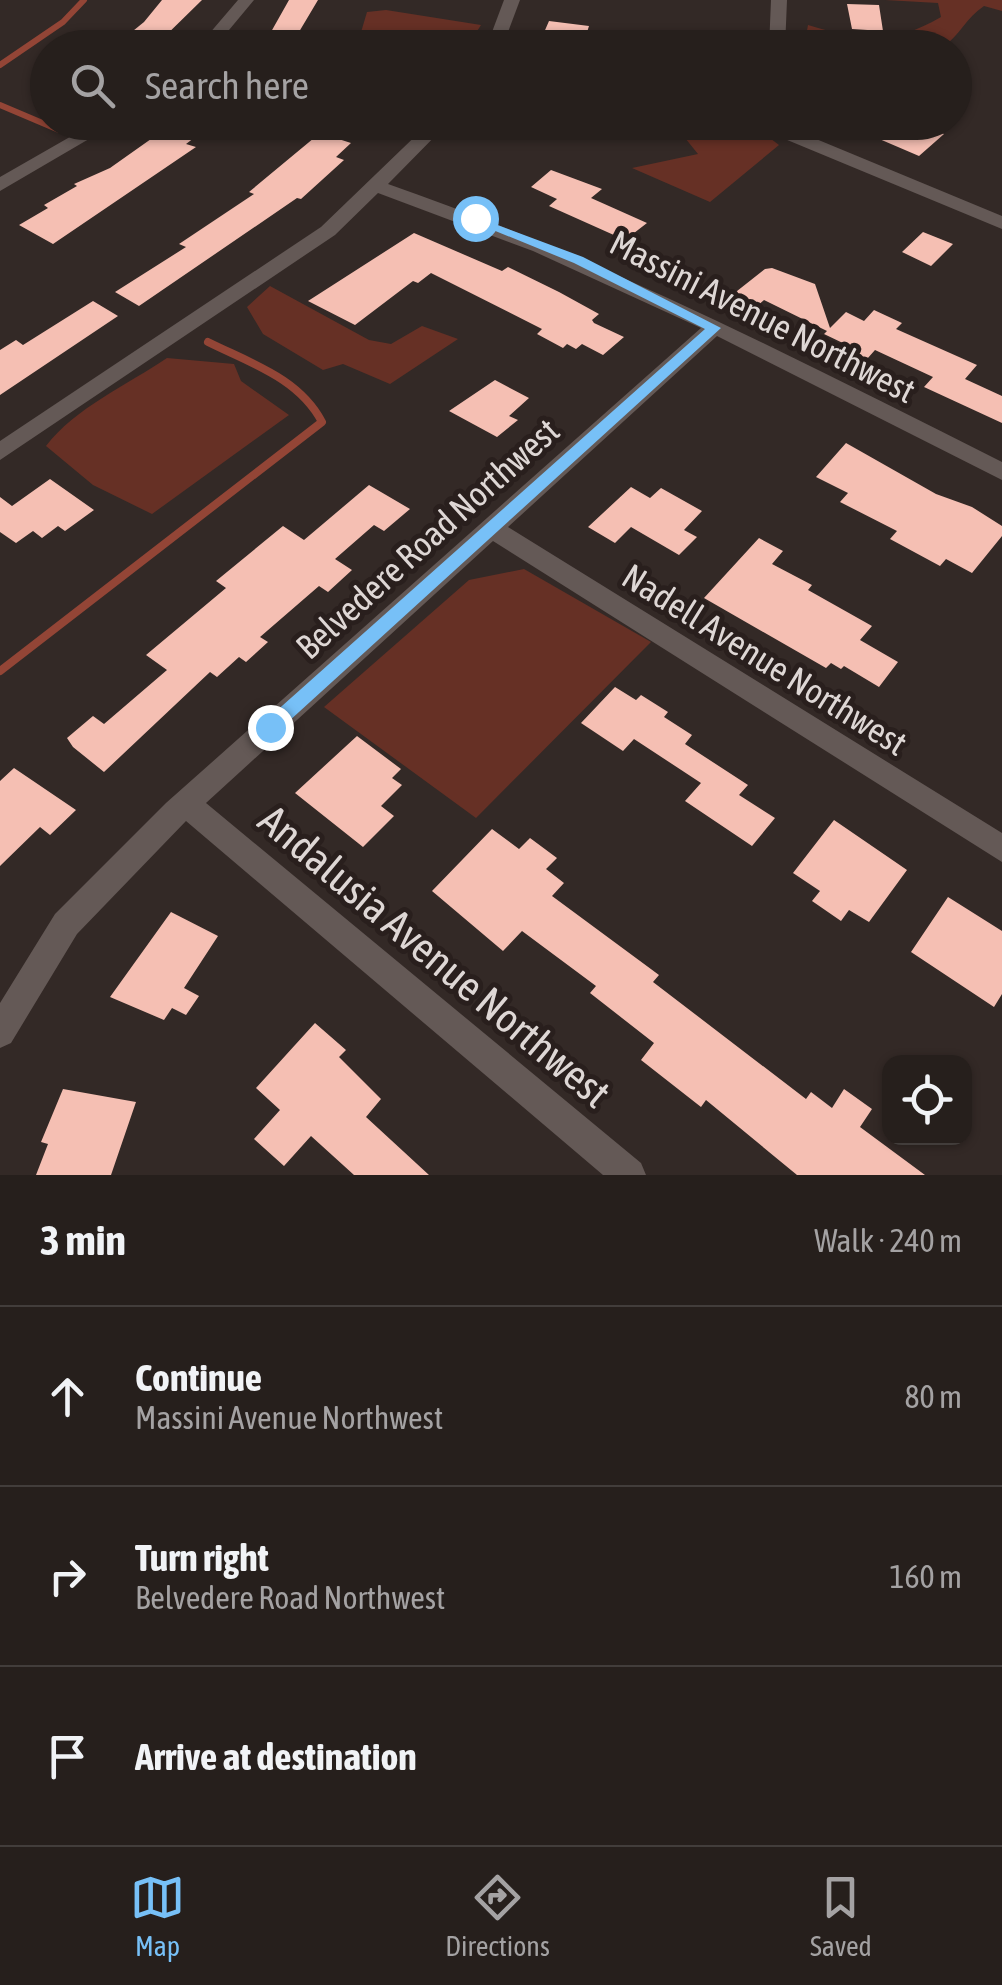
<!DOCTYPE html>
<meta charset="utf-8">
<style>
body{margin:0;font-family:"Asap Condensed",sans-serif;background:#2e2725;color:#f1f3f6}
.controls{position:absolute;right:30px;bottom:30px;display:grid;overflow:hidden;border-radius:20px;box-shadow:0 2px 8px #0004}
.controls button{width:90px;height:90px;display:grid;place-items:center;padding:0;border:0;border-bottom:2px solid #423d3b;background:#261f1c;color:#f1f3f6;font:50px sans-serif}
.stop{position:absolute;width:30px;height:30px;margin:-22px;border:8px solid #77c0f7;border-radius:50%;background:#fff}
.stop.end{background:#77c0f7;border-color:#fff;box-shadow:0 2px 10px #0008}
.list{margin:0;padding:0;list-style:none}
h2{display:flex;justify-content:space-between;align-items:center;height:130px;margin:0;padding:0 40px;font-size:42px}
h2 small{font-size:32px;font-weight:400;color:#a4a2a3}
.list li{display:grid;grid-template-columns:65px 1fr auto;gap:30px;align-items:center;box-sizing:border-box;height:180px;padding:0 40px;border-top:2px solid #423d3b}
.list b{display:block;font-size:38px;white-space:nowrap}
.list p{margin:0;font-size:32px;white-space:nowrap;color:#a4a2a3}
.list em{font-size:32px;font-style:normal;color:#a4a2a3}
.icon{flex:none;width:55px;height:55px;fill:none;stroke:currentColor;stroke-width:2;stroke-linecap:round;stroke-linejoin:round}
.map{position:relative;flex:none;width:1002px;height:1175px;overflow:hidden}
.search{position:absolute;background:#261f1c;box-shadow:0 2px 8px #0004;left:30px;right:30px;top:30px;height:110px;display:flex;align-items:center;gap:25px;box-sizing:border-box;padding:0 35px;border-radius:55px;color:#a4a2a3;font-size:38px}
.sheet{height:670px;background:#261f1c}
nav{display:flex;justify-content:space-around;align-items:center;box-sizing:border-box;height:140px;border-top:2px solid #423d3b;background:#261f1c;font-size:28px;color:#a4a2a3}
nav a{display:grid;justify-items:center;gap:5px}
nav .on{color:#77c0f7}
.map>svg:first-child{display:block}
.green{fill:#663025}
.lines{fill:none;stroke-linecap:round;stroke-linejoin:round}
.stream-far1{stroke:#934536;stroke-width:6}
.stream{stroke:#934536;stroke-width:8}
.building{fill:#f5bfb3}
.street{fill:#645956;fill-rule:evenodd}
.route{fill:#77c0f7}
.labels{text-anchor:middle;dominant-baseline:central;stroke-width:10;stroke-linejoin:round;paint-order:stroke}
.street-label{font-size:35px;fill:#ded7d5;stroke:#291f1d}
.near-street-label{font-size:42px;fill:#ded7d5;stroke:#291f1d}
</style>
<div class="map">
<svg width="1002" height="1175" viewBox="0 0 1002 1175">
<rect width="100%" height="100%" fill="#332926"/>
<path class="green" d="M885,0H1002V11L984,6C966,18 960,35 943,47H804L808,25C861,41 891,46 941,17L938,3Z
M386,10L481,25L467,47H334L359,39L367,12Z
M750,123L779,145L710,202L632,168L698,154L681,133L615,139L619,123Z
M270,286L369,340L391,344L422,326L458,339L390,384L343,364L323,370L263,334L247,307Z
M167,358L234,364L241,381L289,415L152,514L93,485L46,446C75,408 127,385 167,358Z
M524,569L651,642L476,818L324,707L469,580Z"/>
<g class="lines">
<path class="stream-far1" d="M0,65L63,22L84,0
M0,105L59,130"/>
<path class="stream" d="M0,671L322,422C299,378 250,363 208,342"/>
</g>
<path class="building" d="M162,0H202L153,48H112L144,22Z
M289,0H318L293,42L267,39Z
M847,4L879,5L883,31L852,29Z
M549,21L589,26L582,48L539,44Z
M175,122H215L186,144L196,147L53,244L19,225L48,208L44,205L77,186L74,184L110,168Z
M916,122L944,134L919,156L842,123Z
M320,133L351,143L336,157L344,160L301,199L297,198L139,306L115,292L186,247L179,244L254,194L249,192Z
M551,170L602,189L591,198L647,223L625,240L549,206L557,199L531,187Z
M923,232L953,244L931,266L902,252Z
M414,233L502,271L508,267L559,292L599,314L592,320L594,323L624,337L603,355L582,344L576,349L567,344L563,348L537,334L542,329L431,273L418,283L413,281L355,325L308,301Z
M772,268L815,284L830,328L846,312L864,321L874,310L902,323L896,329L977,365L965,379L1002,396V423L924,387L933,377L875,350L867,359L844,348L847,345L824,334L827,331L764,300L756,307L732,295L765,269Z
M93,301L118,316L0,395V350L16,340L23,345Z
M495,380L529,398L509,416L518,420L497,437L449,411Z
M846,443L936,494L972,507L1002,526V536L972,573L946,559L940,566L890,539L897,531L840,502L848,493L816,477Z
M50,479L94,510L65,531L58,526L42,538L33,531L16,543L0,532V497L12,506Z
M369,485L410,509L384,531L374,525L335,559L352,570L328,592L319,586L260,637L268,642L246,662L239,657L217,677L210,672L104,772L73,747L67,738L93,716L104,724L167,670L146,655L226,588L216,581L283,526L304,540Z
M631,487L650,498L661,488L702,511L684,530L697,537L679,555L631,527L615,543L588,527Z
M759,538L783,551L772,564L812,585L808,590L872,626L860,640L898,662L879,687L844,666L841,669L831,663L826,668L704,598Z
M615,687L636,700L641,695L668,712L664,717L692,735L685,744L748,785L739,795L775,818L752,846L685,801L701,783L634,739L623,751L581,723Z
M357,736L401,769L392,778L402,785L381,806L394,816L363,847L295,793Z
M14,768L76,810L50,835L40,827L0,866V781Z
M834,820L907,870L869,922L849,910L841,921L812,901L820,891L793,873Z
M492,829L519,849L530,838L557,858L546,869L564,883L552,896L659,975L653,982L806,1099L811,1092L832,1108L844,1089L872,1109L860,1127L925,1175H797L706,1100L701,1107L641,1060L654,1043L590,993L596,986L522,931L503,951L432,891Z
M948,897L1002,931V994L994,1007L911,952Z
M171,912L218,936L184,988L199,996L186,1015L172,1008L164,1020L110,997Z
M315,1023L346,1050L339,1057L381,1099L366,1117L429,1175H354L311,1136L284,1166L254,1139L280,1110L256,1088Z
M63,1089L136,1102L111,1175H36L48,1144L41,1142Z"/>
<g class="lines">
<path class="street" d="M238,0H254L214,48H197Z
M504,0H520L502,48H486Z
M771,0H787L785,48H769Z
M96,122H118L0,191V177Z
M430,122H449L388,184C601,258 801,361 1002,462V480L717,336L508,527L1002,833V862L493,541L206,803L641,1163L646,1175H603L186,821L77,934L11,1043L0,1048V1003L55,914L166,803L701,328L533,251L378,193L335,235L0,460V441L321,227Z
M767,122H786L792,129L1002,216V229L780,137Z"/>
</g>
<path class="route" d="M471,215L583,257L721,328L277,732H264V722L705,329L574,263L471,221Z"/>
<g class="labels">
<g class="street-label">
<text transform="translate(763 316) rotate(27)">Massini Avenue Northwest</text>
<text transform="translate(427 538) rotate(-42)">Belvedere Road Northwest</text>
<text transform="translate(765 659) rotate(32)">Nadell Avenue Northwest</text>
</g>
<g class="near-street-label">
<text transform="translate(435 956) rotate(40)">Andalusia Avenue Northwest</text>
</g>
</g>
</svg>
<div class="controls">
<button><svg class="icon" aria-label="locate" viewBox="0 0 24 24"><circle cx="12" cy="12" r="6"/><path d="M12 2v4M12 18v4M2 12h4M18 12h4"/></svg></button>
</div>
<div class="stop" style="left:475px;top:218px"></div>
<div class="stop end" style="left:270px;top:727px"></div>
<div class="search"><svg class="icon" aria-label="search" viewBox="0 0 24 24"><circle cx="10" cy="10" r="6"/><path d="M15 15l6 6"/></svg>Search here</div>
</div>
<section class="sheet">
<h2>3 min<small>Walk · 240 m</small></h2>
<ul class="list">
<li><svg class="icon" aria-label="ahead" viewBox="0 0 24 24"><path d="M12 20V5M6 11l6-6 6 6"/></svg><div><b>Continue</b><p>Massini Avenue Northwest</p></div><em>80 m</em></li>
<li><svg class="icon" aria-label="right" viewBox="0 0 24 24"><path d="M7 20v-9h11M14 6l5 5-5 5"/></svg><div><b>Turn right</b><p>Belvedere Road Northwest</p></div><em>160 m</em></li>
<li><svg class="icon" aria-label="arrive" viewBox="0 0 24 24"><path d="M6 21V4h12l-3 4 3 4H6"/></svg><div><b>Arrive at destination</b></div></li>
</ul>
</section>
<nav>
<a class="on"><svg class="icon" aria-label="map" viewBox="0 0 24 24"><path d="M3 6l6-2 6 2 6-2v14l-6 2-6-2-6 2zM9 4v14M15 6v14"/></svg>Map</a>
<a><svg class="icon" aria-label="directions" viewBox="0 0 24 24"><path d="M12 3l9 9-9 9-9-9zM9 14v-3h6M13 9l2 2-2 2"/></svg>Directions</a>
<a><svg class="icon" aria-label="saved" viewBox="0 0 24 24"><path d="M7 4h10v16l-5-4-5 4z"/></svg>Saved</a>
</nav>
